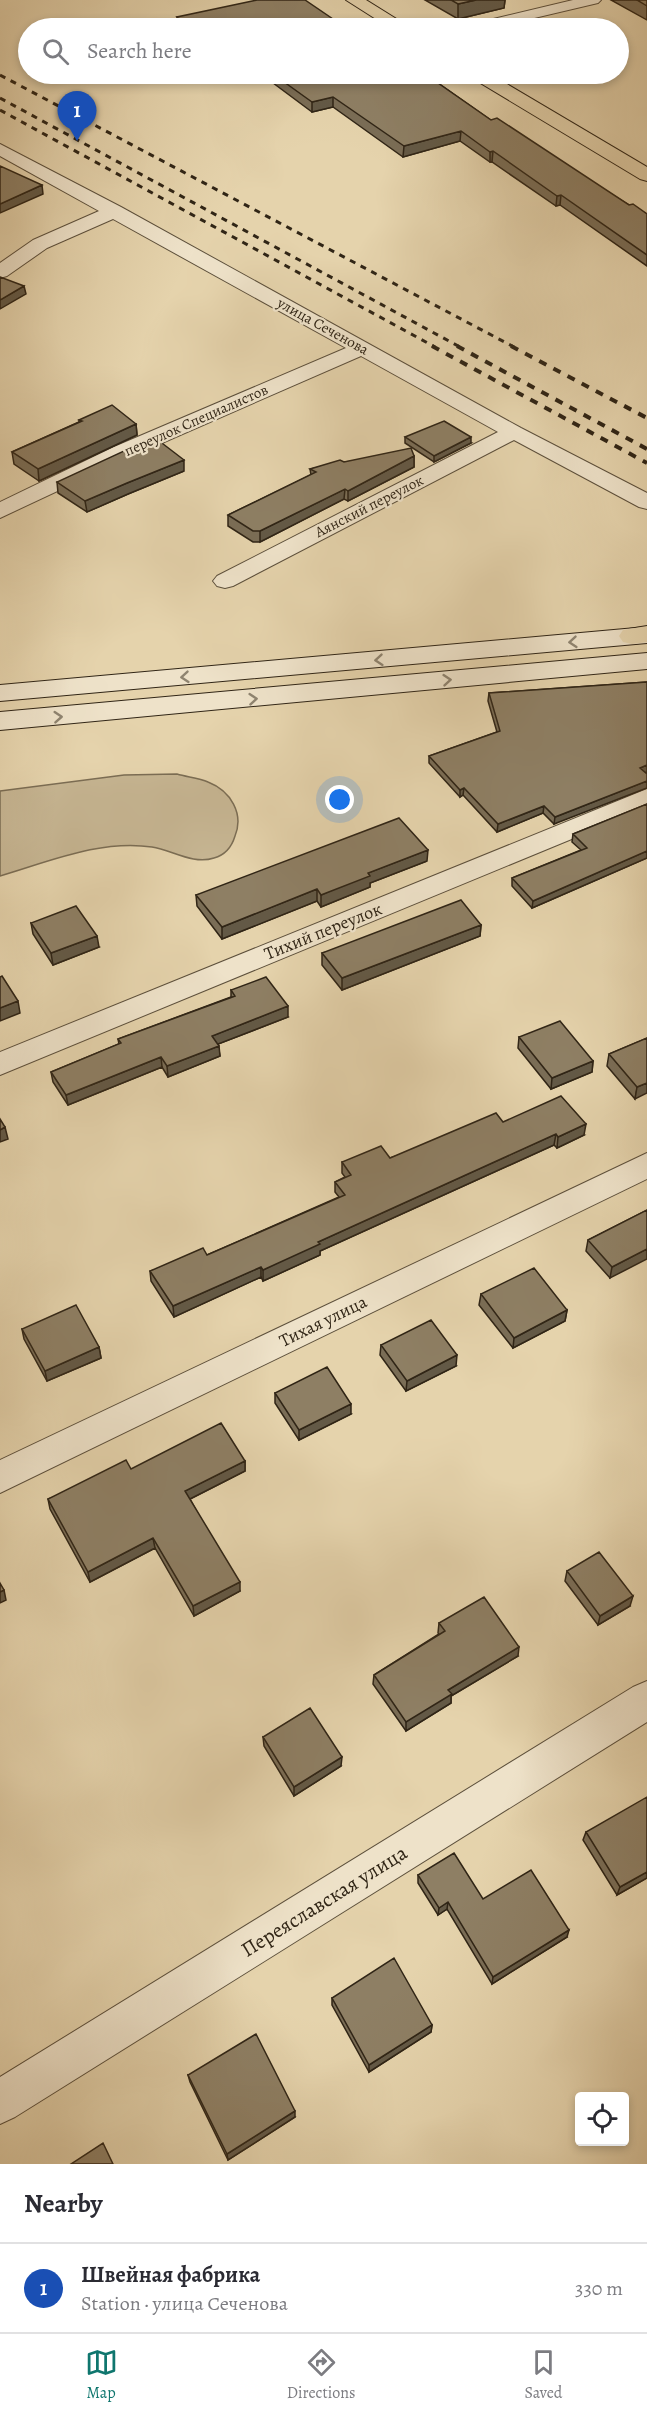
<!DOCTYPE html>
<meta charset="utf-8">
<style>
body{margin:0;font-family:Alegreya,serif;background:#f7f7f7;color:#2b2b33}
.controls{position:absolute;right:18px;bottom:18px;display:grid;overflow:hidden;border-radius:6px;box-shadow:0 3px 9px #0003}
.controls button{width:54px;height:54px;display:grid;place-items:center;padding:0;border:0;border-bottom:2px solid #e1e1e2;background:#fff;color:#2b2b33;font:30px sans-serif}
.you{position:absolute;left:340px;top:800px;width:21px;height:21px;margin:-15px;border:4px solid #fff;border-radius:50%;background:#1a73e8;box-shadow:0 0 0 9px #1a73e833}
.badge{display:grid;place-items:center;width:39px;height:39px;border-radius:50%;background:#0f766e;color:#fff;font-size:20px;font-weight:700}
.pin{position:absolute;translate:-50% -50px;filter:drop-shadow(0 2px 3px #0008)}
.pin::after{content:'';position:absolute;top:32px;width:21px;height:18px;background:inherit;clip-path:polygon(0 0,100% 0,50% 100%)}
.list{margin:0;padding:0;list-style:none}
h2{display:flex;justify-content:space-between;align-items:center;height:78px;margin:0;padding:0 24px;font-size:26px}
h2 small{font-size:20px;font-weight:400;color:#7c7c81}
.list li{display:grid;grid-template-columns:39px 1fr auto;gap:18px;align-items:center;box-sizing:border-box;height:90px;padding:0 24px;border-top:2px solid #e1e1e2}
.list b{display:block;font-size:22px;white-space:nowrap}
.list p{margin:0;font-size:20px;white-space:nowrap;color:#7c7c81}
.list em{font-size:20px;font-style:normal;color:#7c7c81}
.icon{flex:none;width:33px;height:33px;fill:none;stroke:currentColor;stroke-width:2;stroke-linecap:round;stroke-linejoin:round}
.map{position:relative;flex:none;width:647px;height:2164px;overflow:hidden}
.search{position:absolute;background:#fff;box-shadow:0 3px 9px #0003;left:18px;right:18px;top:18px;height:66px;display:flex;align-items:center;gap:15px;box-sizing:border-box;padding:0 21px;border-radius:33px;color:#7c7c81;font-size:22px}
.sheet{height:168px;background:#fff}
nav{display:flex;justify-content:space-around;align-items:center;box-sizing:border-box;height:84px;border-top:2px solid #e1e1e2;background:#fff;font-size:16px;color:#7c7c81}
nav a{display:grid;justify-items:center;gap:3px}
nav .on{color:#0f766e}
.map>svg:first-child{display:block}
.green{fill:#c6b592;stroke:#7b6d54;stroke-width:1.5}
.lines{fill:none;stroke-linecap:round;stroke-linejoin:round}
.minor-casing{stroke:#5d503c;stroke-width:2}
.secondary-casing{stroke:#302516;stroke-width:2}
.trunk-casing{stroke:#302516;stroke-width:2}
.minor{fill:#eee2c9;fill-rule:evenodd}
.secondary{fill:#eee2c9;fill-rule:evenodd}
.trunk{fill:#e5d3ac;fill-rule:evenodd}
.rail-far1{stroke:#302516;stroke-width:3;stroke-dasharray:6 6;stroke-linecap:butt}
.rail{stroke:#302516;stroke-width:4;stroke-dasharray:8 8;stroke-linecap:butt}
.wall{fill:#7a6d56;stroke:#302516;stroke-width:1.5}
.shaded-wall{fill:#635946;stroke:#302516;stroke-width:1.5}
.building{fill:#8e7f64;stroke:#302516;stroke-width:1.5}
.oneway{stroke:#8f8470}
.labels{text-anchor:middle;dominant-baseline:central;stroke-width:4.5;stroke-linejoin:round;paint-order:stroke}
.far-street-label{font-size:15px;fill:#302516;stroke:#eee2c9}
.street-label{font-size:18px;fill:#302516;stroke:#eee2c9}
.near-street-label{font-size:21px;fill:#302516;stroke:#eee2c9}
</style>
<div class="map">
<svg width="647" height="2164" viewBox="0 0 647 2164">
<rect width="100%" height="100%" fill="#e5d3ac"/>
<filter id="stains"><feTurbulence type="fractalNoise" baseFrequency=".00333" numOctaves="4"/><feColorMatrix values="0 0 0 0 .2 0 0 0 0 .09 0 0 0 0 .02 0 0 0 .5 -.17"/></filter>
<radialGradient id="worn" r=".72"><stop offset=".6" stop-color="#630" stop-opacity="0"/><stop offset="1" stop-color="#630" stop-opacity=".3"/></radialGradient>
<path class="green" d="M177,774C187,777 199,778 208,782C231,791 244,814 235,836C232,846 225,855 214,858C193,865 172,850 152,847C101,839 48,862 0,876V791L124,775Z"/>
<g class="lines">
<defs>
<path id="minor" d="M573,0H601L598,3L492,28H466L468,25Z
M0,144L121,207L521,428L647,493V509L639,507L514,440L233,586L225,588L217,586L213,581L217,576L498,432L361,356L130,457L0,518V502L114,447L346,348L113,219L47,248L7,276L0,278V263L33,240L99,211L0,156Z
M647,789V808L0,1075V1052Z
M647,1153V1179L0,1493V1460Z
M647,1681V1722L15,2117L0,2124V2077L633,1687Z"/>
<path id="secondary" d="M647,627V643L0,701V685Z
M647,653V669L0,730V712Z"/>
<path id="trunk" d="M346,0H366L411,28H390Z
M469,74H490L647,167V181L640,179L472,78Z
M647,626V642L632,644L623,642L619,636L623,630Z"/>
</defs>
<use href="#minor" class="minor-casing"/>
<use href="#secondary" class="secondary-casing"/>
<use href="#trunk" class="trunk-casing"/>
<use href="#minor" class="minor"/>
<use href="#secondary" class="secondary"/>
<use href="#trunk" class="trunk"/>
<path class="rail-far1" d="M0,75L514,347
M0,98L460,347
M0,110L435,347"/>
<path class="rail" d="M432,346L647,463
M457,346L647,449
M511,346L647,418"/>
</g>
<path class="wall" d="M425,0H505L504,8L458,19Z
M611,0H647V20Z
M177,17L336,21L357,28H179L177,27Z
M238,74H425L491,120L629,205L647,214V266L560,205L556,206L492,162H490L460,141L403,157L333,107L312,112L265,77L248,81Z
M79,420L136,424L137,435L39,481L14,464L12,452L79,422Z
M405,437L471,443L434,462L405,443Z
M414,456V467L348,501L344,499L260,542H253L228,526V515L311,475L310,469L344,462Z
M184,471L128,494L87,512L58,493L57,482Z
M647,682V772L554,824L543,813L497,832L463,795L460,797L429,763V756L497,732L488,701L489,693Z
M647,804V858L532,908L512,886V878L581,850L572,842L573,834Z
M427,861L370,883V887L321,907L317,901L222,939L197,906L196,895Z
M31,923L99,947L53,965L33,934Z
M481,925L480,936L342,990L322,965V953Z
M231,990L288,1017L218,1044L220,1056L168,1077L162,1067L68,1105L53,1082L51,1072L119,1044L118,1039L231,997Z
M519,1037L593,1061L592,1072L551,1089L518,1048Z
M647,1038L635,1099L607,1066L609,1054Z
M503,1122L584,1135L557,1148L554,1145L320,1251V1255L263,1281L261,1277L174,1317L151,1281L150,1271L207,1255L339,1197L335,1192V1182L345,1177L342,1173V1162L390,1158Z
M647,1210L610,1278L586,1251L588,1240Z
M481,1294L567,1310L565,1321L513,1348L479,1305Z
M22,1329L99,1347L101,1358L47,1381L24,1339Z
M381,1345L456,1366L406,1391L380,1355Z
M275,1393L351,1414L299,1440L275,1403Z
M245,1461V1471L190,1499L240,1591L194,1616L155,1548L90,1582L50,1509L48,1499L131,1469Z
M567,1571L630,1606L598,1625L565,1581Z
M439,1623L518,1656L451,1696V1703L406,1731L373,1684L374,1675L439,1634L438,1633Z
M263,1737L341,1766L294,1796L264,1746Z
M586,1832L647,1878L617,1895L583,1840Z
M418,1875L483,1899L567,1937L492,1984L447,1909L438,1915L418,1883Z
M332,1998L432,2025L431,2032L369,2072L332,2005Z
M188,2075L295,2117L228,2160L190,2082Z"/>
<path class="shaded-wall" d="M476,0H505L504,8L458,19V4Z
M248,74H265V77L248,81Z
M333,97V107L312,112V102Z
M461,131L460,141L403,157L404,146Z
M493,151L492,162H490V152Z
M42,185L43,194L0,213V204Z
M561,195L560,205L556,206L557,196Z
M24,286L26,294L0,309V300Z
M136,424L137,435L39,481L38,469Z
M471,437V443L434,462V456Z
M414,456V467L348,501V491Z
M184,460V471L128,494L87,512L85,501L127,483Z
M345,489L344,499L260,542V531Z
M647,765V772L639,775L640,768Z
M647,781V788L554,824L555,817Z
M464,788L463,795L460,797V790Z
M544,806L543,813L497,832L498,824Z
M428,850L427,861L370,883V887L321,907V895L368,873Z
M647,851V858L532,908L533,901Z
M317,889V901L222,939V927Z
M481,925L480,936L342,990V978Z
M97,936L99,947L53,965L51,953Z
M18,1001L20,1013L0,1021V1008Z
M288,1006V1017L213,1046L212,1036Z
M219,1046L220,1056L168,1077L167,1066Z
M161,1057L162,1067L68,1105L66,1095Z
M593,1061L592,1072L551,1089L552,1078Z
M647,1083V1093L635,1099L637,1087Z
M586,1124L584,1135L557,1148L558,1137Z
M5,1127L8,1139L0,1142V1130Z
M556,1134L554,1145L320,1251V1255L263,1281V1270L318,1242Z
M647,1249V1259L610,1278L612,1267Z
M261,1267V1277L174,1317L173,1306Z
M567,1310L565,1321L513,1348L514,1338Z
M99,1347L101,1358L47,1381L45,1371Z
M457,1355L456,1366L406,1391L407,1381Z
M351,1404V1414L299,1440V1430Z
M245,1461V1471L186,1501L185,1491Z
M153,1538L155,1548L90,1582L88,1572Z
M240,1582V1591L194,1616L193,1606Z
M4,1590L6,1600L0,1603V1592Z
M633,1596L630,1606L598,1625L600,1616Z
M519,1647L518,1656L451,1696V1703L406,1731V1722L448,1690Z
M342,1757L341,1766L294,1796V1787Z
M647,1872V1878L617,1895L620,1887Z
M448,1902L447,1909L438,1915L439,1908Z
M569,1930L567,1937L492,1984L493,1977Z
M432,2025L431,2032L369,2072V2065Z
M295,2111V2117L228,2160L227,2154Z"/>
<path class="building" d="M257,0H305L336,21L343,19L357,28H192L177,17Z
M451,0H476L458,4Z
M637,0H647V6Z
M273,74H425L491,120L497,118L629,205L633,204L647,214V255L561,195L557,196L493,151L490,152L461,131L404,146L333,97L312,102Z
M0,166L42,185L0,204Z
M0,277L24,286L0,300Z
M112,405L136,424L38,469L12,452L82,421L79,420Z
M444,421L471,437L434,456L405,437Z
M154,437L184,460L127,483L85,501L57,482Z
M411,448L414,456L348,491L345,489L260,531H253L228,515L316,472L310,469L340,460L344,462Z
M647,682V765L640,768L647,774V781L555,817L544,806L498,824L464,788L460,790L429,756L500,731L489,693Z
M647,804V851L533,901L512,878L587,848L573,834Z
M399,818L428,850L368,873L370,876L321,895L317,889L222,927L196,895Z
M461,900L481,925L342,978L322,953Z
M76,906L97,936L51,953L31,923Z
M2,976L18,1001L0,1008V977Z
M266,977L288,1006L212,1036L219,1046L167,1066L161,1057L66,1095L51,1072L121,1043L118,1039L235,996L231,990Z
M560,1021L593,1061L552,1078L519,1037Z
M647,1038V1083L637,1087L609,1054Z
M561,1096L586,1124L558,1137L556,1134L318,1242L320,1244L263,1270L261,1267L173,1306L150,1271L203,1248L207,1255L345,1195L335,1182L351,1175L342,1162L381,1146L390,1158L496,1113L503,1122Z
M0,1119L5,1127L0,1130Z
M647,1210V1249L612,1267L588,1240Z
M534,1268L567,1310L514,1338L481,1294Z
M76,1305L99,1347L45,1371L22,1329Z
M431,1320L457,1355L407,1381L381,1345Z
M327,1367L351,1404L299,1430L275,1393Z
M221,1423L245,1461L185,1491L240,1582L193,1606L153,1538L88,1572L48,1499L126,1460L131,1469Z
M599,1552L633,1596L600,1616L567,1571Z
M0,1583L4,1590L0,1592Z
M484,1597L519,1647L448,1690L452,1694L406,1722L374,1675L445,1631L439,1623Z
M310,1708L342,1757L294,1787L263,1737Z
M647,1797V1872L620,1887L586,1832Z
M454,1853L483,1899L531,1870L569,1930L493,1977L448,1902L439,1908L418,1875Z
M394,1958L432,2025L369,2065L332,1998Z
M256,2034L295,2111L227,2154L188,2075Z
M103,2143L113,2164H71Z"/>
<defs><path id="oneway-chevron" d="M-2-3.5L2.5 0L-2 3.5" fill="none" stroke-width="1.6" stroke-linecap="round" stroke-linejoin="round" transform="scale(1.5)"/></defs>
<g class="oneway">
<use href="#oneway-chevron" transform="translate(573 642) rotate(175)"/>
<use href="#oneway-chevron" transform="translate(379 660) rotate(175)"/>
<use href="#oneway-chevron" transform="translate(185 677) rotate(175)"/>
<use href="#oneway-chevron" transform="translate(447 680) rotate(-5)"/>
<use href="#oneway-chevron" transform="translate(253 699) rotate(-5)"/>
<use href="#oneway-chevron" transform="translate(58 717) rotate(-4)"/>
</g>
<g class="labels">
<g class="far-street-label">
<text transform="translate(323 326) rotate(29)">улица Сеченова</text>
<text transform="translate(196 420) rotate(-24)">переулок Специалистов</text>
<text transform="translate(369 506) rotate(-27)">Аянский переулок</text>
</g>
<g class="street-label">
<text transform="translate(323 931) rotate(-22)">Тихий переулок</text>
<text transform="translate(323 1321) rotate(-26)">Тихая улица</text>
</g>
<g class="near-street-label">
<text transform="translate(324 1901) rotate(-32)">Переяславская улица</text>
</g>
</g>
<rect width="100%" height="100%" filter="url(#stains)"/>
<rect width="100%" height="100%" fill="url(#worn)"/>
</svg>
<div class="controls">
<button><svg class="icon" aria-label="locate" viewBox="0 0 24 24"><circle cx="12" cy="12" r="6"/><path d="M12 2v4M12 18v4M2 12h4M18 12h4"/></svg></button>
</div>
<div class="you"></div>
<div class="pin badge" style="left:77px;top:141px;background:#1a4fb4">1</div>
<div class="search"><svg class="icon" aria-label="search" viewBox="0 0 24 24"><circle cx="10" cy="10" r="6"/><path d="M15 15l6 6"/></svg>Search here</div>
</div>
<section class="sheet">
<h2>Nearby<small></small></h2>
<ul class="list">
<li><span class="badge" style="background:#1a4fb4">1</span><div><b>Швейная фабрика</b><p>Station · улица Сеченова</p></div><em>330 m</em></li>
</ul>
</section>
<nav>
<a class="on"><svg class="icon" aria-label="map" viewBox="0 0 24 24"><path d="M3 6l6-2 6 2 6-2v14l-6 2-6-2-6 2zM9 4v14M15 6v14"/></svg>Map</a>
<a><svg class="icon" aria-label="directions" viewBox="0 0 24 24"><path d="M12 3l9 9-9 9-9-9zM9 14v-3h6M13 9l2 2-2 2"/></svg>Directions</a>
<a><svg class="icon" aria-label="saved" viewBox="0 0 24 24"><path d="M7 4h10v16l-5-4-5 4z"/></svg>Saved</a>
</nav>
